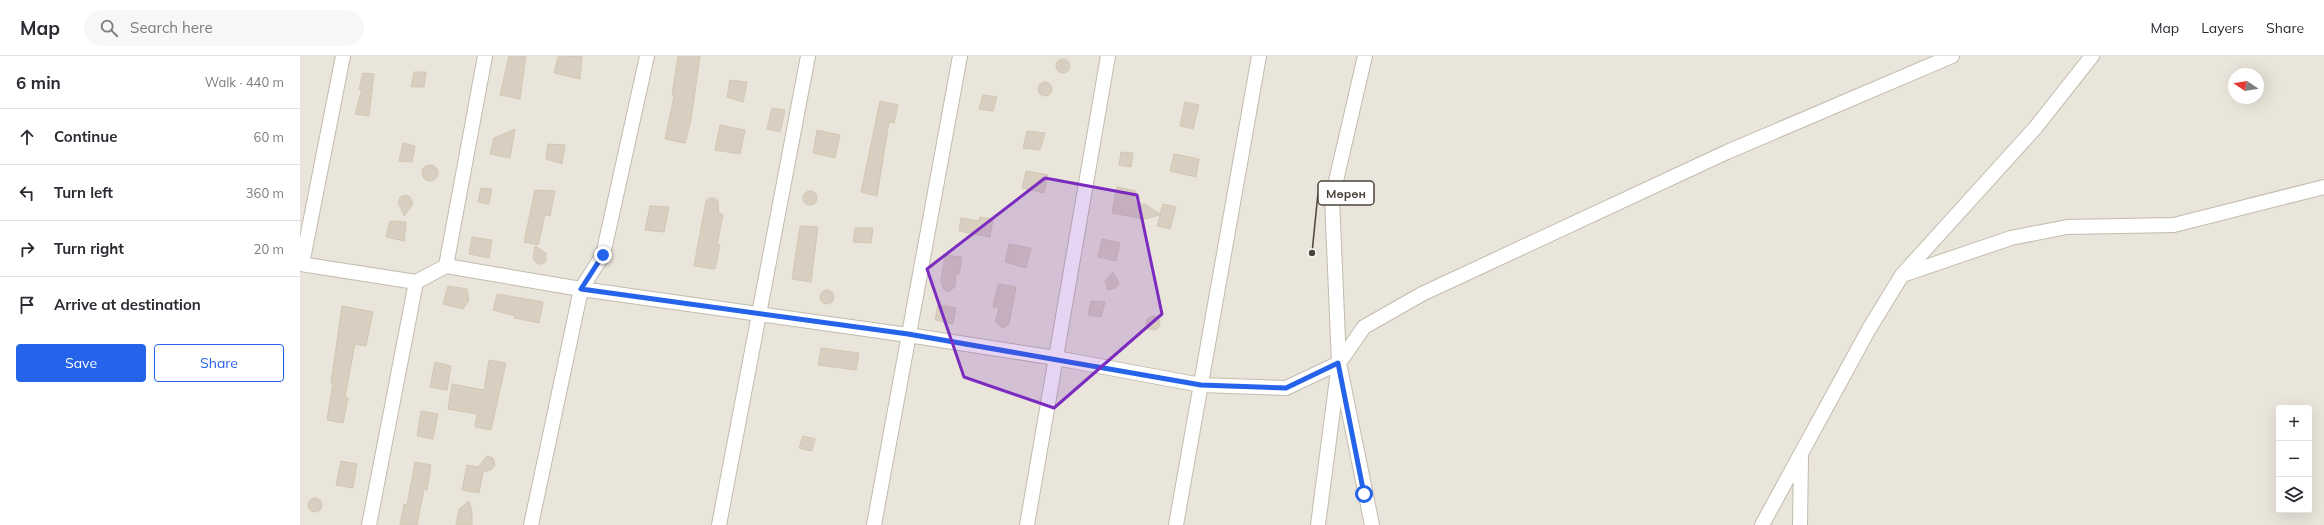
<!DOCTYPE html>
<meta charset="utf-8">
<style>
body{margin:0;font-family:Mulish,sans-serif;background:#f7f7f7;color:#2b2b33}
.controls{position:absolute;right:12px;bottom:12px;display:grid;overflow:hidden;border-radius:4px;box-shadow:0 4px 16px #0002}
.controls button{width:36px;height:36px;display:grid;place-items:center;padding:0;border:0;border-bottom:1px solid #e1e1e2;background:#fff;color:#2b2b33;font:20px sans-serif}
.compass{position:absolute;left:1928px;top:12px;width:36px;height:36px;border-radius:50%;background:#fff;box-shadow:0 4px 16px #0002;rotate:282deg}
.stop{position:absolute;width:12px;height:12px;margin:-9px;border:3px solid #2563eb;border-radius:50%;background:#fff}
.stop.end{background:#2563eb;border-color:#fff;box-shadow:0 1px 4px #0008}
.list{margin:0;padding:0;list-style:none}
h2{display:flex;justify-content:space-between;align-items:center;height:52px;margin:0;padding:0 16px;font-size:17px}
h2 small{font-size:13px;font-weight:400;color:#7c7c81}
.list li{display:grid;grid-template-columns:26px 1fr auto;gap:12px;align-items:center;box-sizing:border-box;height:56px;padding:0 16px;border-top:1px solid #e1e1e2}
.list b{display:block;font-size:15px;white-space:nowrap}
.list em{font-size:13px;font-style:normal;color:#7c7c81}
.actions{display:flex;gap:8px;padding:12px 16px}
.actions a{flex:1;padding:9px 0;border:1px solid #2563eb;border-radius:4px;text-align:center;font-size:14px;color:#2563eb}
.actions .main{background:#2563eb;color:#fff}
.icon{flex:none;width:22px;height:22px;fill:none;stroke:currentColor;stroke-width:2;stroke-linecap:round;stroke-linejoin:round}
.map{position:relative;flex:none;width:2024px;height:469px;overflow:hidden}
header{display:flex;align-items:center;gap:24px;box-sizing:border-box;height:56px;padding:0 20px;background:#fff;border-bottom:1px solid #e1e1e2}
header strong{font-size:19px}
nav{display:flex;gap:22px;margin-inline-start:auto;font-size:14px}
.search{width:280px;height:36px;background:#f7f7f7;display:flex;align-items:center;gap:10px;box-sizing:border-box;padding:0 14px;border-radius:22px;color:#7c7c81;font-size:15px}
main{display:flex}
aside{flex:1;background:#fff}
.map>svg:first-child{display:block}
.residential{fill:#eae5da;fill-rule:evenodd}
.building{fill:#d8cfc1;stroke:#d3c7b4}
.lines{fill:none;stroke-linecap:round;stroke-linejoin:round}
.minor-casing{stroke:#c2bbae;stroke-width:16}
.minor{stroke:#fff;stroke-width:14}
.route{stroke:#2563eb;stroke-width:5}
.marked{fill:#7b2cbf;fill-opacity:0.2;stroke:#7b2cbf;stroke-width:3;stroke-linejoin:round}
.leader{fill:none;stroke:#4b4439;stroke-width:1.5}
.callout-dot{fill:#4b4439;stroke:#fff;stroke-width:1.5}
.callout{fill:#fff;stroke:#4b4439;stroke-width:1.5}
.callout-label{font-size:12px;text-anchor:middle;font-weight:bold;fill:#4b4439}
</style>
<header>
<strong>Map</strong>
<div class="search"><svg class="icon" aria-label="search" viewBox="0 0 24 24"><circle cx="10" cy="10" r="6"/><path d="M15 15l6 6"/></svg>Search here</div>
<nav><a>Map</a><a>Layers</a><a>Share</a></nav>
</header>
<main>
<aside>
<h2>6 min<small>Walk · 440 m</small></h2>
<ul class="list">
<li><svg class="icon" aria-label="ahead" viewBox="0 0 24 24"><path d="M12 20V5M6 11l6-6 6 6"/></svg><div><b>Continue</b></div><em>60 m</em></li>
<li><svg class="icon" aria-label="left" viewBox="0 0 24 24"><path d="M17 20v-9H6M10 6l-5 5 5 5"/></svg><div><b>Turn left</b></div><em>360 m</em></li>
<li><svg class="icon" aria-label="right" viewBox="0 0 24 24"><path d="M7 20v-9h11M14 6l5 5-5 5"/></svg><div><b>Turn right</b></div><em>20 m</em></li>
<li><svg class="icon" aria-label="arrive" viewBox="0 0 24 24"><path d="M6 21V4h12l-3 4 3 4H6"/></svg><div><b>Arrive at destination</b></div></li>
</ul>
<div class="actions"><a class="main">Save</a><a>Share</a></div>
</aside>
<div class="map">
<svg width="2024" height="469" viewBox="0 0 2024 469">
<rect width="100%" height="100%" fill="#f6f3ec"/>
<path class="residential" d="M0,0H2024V469H0ZM1934,18H1958V42H1934ZM1979,352H2009V454H1979Z"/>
<path class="building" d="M209,0H226L220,43L200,39Z
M282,0L280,23L254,17L258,1Z
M378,0H400L391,64L385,87L365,83L374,40L372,39Z
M756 10a7 7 0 1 1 14 0a7 7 0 1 1-14 0Z
M114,16H126L124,31H111Z
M63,17L74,18L69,60L55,58L62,33H59Z
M430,24L447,26L443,46L427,41Z
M738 33a7 7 0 1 1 14 0a7 7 0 1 1-14 0Z
M683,39L697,41L693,55L679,53Z
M580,45L598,49L594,67L589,66L577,140L561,136Z
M885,46L899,49L893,73L880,70Z
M472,52L485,54L480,76L467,73Z
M420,69L445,74L440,98L415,94Z
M215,73L210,102L190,98L194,82Z
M517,74L540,79L535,102L513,97Z
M727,75L745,77L740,94L723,92Z
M103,87L115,90L112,106L99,105Z
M248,88L265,89L262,108L246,103Z
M821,96L833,97L831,111L819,109Z
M874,98L899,103L896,121L870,115Z
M122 117a8 8 0 1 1 16 0a8 8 0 1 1-16 0Z
M726,115L748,119L744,137L722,132Z
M817,131L836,135L834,146L846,149L860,158L863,148L876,151L870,173L857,170L860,159L844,163L812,157Z
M181,132L192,133L189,148L178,146Z
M235,134L255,135L250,160L245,159L238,189L224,186Z
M503 142a7 7 0 1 1 14 0a7 7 0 1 1-14 0Z
M106,139L110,141L113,148L104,160L98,146L101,140Z
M409,142H415L418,145L419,158H423L417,189H420L415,213L394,210L406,145Z
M350,150L369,151L364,176L345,174Z
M680,161L693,163L690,181L659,175L661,162L679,165Z
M90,165L106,166L104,185L86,181Z
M500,170L518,171L511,226L492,223Z
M555,172H573L571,187L553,186Z
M172,181L192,184L189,202L169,198Z
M802,183L820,187L816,205L798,201Z
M709,188L731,192L726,212L705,206Z
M235,190L246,197V205L243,208H238L233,203Z
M645,199L662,201L659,218H656L655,231L647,236L643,232L641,224Z
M813,216L819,227L815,232L808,234L805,225Z
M698,228L716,231L709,268L703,272L695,266L699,252L693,251Z
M148,230L167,233L169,244L163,253L143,248Z
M520 241a7 7 0 1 1 14 0a7 7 0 1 1-14 0Z
M197,238L243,246L239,267L214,262L215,260L193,254Z
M791,245L805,246L801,261L788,259Z
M638,249L656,252L653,268L635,264Z
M42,250L73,256L66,290L55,288L45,341L48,342L43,367L27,364L33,327H31Z
M846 267a7 7 0 1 1 14 0a7 7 0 1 1-14 0Z
M521,292L559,297L556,314L518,309Z
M189,304L206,307L191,374L175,371L177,358L148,353L152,328L184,334Z
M135,306L151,310L147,334L130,331Z
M121,355L138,358L133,383L117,380Z
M503,380L515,383L512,395L499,392Z
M187,400L193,402L195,409L191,414L183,416L179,437L162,434L167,409L178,411Z
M41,405L57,408L53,432L36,429Z
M115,406L131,409L127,434L124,433L117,469H100L104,448L107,449Z
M8 449a7 7 0 1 1 14 0a7 7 0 1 1-14 0Z
M169,445L172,455V469H156L159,453Z"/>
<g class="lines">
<defs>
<path id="minor" d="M1065,0L1032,142L1039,307L1072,469
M0,208L116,226L146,210L281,233L608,279L756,302L901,329L986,332L1039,307
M2,208L43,0
M146,210L185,0
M1605,218L1711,182L1767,171L1874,169L2024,131
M69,469L116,226
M231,469L281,233L303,199L347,0
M419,469L508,0
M574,469L660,0
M727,469L808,0
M876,469L959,0
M1018,469L1039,307L1064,271L1122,238L1427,96L1652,0
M1462,469L1569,273L1602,219L1736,71L1792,0
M1500,469L1501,401"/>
</defs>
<use href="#minor" class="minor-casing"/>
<use href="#minor" class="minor"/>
</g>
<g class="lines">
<path class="route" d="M303,199L281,233L608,278L901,329L986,332L1038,307L1064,438"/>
</g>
<path class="marked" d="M745,122L837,139L862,258L754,352L664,321L627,213Z"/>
<path class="leader" d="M1012 197L1018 137"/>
<circle class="callout-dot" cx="1012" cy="197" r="4"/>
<rect class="callout" x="1018" y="125" width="56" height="24" rx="4"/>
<g class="callout-label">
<text x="1046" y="142">Мөрөн</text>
</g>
</svg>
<div class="controls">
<button>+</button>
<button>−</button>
<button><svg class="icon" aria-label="layers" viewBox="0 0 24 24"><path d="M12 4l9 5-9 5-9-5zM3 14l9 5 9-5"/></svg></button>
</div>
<svg class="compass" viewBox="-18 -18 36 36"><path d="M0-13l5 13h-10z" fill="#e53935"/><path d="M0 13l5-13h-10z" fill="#7c7c81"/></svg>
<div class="stop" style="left:1064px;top:438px"></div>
<div class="stop end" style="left:303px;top:199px"></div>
</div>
</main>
